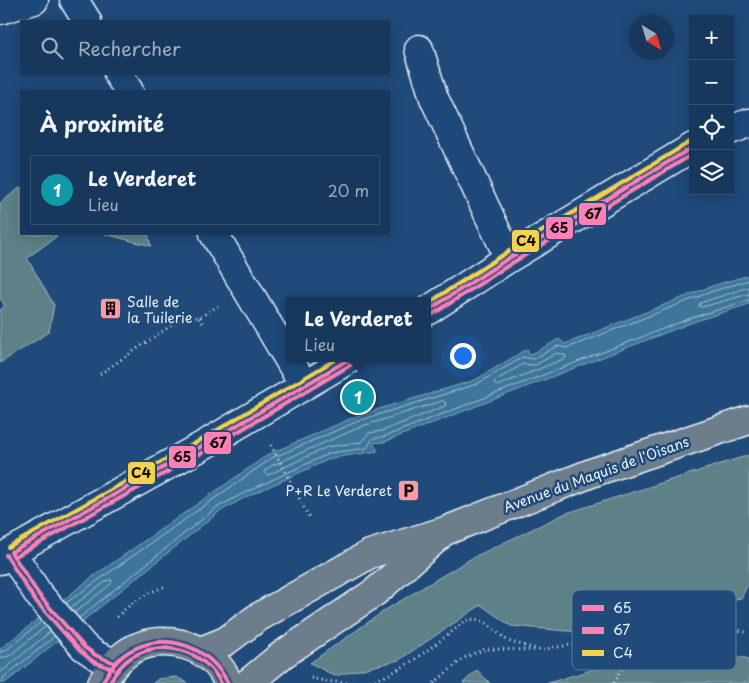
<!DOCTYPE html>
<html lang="fr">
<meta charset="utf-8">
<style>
body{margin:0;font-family:"Playpen Sans",sans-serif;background:#244365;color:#f1f3f6}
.controls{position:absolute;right:15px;top:15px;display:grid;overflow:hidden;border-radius:0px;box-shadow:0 2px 12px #0003}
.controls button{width:45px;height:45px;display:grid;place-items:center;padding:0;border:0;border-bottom:1px solid #365272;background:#17385c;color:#f1f3f6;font:25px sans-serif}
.compass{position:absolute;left:629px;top:15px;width:45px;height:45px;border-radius:50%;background:#17385c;box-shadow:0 2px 12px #0003;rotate:142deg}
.you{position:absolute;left:462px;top:355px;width:18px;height:18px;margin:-12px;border:4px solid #fff;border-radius:50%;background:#1a73e8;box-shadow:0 0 0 8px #1a73e833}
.badge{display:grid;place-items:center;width:32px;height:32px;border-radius:50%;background:#bca0f2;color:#fff;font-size:16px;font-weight:700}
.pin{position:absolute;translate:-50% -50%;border:2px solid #fff;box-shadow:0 1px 5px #0006}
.popup{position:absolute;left:286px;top:297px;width:145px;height:65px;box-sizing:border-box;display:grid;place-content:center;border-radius:0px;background:#17385c;filter:drop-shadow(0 1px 4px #0005);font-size:16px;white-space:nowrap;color:#9eacbb}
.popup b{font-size:19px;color:#f1f3f6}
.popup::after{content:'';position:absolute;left:50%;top:100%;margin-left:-10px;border:10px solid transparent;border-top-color:#17385c}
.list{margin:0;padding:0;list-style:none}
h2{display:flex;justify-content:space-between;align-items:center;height:65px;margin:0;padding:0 20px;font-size:21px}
h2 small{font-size:16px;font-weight:400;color:#9eacbb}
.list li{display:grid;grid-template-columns:32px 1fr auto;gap:15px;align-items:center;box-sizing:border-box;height:70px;margin:0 10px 10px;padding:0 10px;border:1px solid #365272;border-radius:0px}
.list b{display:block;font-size:19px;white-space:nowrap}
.list p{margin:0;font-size:16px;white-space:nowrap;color:#9eacbb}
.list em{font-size:16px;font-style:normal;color:#9eacbb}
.icon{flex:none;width:28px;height:28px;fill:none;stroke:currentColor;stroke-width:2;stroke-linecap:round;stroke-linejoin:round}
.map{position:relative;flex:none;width:749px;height:683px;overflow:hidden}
.search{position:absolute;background:#17385c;box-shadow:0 2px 12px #0003;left:20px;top:20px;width:370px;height:55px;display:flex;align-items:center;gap:12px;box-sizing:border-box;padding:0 18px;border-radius:0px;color:#9eacbb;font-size:19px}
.panel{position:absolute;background:#17385c;box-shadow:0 2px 12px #0003;left:20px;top:90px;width:370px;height:145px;border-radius:0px}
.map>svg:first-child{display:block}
.green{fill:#5d8186;stroke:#a2b9bf}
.water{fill:#3e769a;stroke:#82a7c0}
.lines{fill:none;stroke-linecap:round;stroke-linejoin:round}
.shore{stroke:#a4c0d2;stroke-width:1}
.minor-casing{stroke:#e8f1f8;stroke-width:31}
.major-casing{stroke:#e8f1f8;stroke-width:31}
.path{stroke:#e8f1f8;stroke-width:3;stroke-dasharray:1 4;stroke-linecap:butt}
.minor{stroke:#1f4a7a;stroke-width:28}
.major{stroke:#6c7d8c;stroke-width:28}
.bus-1-casing{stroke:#1f4a7a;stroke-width:8}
.bus-2-casing{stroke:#1f4a7a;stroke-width:8}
.bus-3-casing{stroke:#1f4a7a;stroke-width:8}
.bus-1{stroke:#ff80b4;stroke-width:4}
.bus-2{stroke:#ff80b4;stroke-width:4}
.bus-3{stroke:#f5d24d;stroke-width:4}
.labels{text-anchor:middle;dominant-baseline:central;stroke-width:5;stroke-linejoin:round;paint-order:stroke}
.poi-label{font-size:14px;fill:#e8f1f8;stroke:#1f4a7a;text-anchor:start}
.street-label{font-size:14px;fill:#e8f1f8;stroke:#1f4a7a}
.key{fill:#1f4a7a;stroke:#5b7ca0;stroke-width:1}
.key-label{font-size:14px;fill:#e8f1f8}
.line-badge{stroke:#1f4a7a;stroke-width:2}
.pale-badge-label{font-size:14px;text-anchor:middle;font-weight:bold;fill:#111}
</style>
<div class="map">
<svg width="749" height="683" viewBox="0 0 749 683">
<rect width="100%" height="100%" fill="#1f4a7a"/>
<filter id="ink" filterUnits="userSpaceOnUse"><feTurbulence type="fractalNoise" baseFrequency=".02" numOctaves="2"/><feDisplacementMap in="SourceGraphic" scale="10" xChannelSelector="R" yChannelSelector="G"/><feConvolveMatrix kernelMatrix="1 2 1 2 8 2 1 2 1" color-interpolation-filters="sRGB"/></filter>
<g filter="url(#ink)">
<path class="green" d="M21,187V234H60L27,258L54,305L49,332L0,363V310L5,306L0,298V203Z
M105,234H148L151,246Z
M749,455V583L741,598L631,619L578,632L511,626L481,605L399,660L335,676L310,663L387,609L472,558L564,514Z
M684,642L749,659V683H548Z
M477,670L490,683H463Z
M176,677L188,683H153L158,679Z"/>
<path class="water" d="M749,275V304L693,322L384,442L373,443L378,451L332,458L244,498L219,512L5,683H0V649L91,578L269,454L359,415L475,380L527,349L530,355L559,339L565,344L712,286Z"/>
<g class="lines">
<path class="shore" d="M749,287L700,303L699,306L702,307L749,294
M557,353L565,355L566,358L497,386L494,384L495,381L523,364L535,365Z
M443,401L446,403L445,406L382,431L369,433L361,442L327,447L268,475L265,473V470L275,464L363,426Z
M66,603L272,458L361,420L477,384L523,357L533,359L558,346L567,348L713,291L749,280
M70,608L108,580H112L111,584L74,613
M79,618L216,508L242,494L330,453L367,448C374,437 369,439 383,437L691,318L749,300
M0,652L5,651L42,621
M0,658L9,656L46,626
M0,673L51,631
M2,683L4,677L55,636"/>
<defs>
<path id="minor" d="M74,0L87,21
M0,10L34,0
M419,49L434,98L509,258
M118,74L129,91
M730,130L749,123
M214,234L304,385
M427,311L509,258L693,147
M11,552L39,595L84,647L97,656L115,663
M0,560L11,552L202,446L351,358"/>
<path id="major" d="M201,651L226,641L257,618L370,554L445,531L594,472L749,420
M102,683C110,670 117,659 130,651C163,631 214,645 228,683
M248,683L282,655L375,592L438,537"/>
</defs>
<use href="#minor" class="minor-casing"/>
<use href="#major" class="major-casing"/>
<path class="path" d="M199,318L205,326
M100,374L188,314L199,318L218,306
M271,445L309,517
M117,617C130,603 146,593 164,587
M311,678C327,682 345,683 361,683C395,680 440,640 467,620L476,619L485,622L508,641L540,650L593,641L644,627L676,624L712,623L749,633
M434,683L464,658L485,649L534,650
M614,683L644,627"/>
<use href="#minor" class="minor"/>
<use href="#major" class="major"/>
<defs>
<path id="bus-1" d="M427,311L509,258L693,147
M11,552L202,446L351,358
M11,552L39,595L84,647L97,656L115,663
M102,683C109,671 117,658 130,651C167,630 209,647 228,683"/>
<path id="bus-2" d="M430,316L512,263L693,154
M6,555L34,599L80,651L94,662L113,669
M14,557L205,451L354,363
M109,683C115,673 122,663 132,657C164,638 204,651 221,683"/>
<path id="bus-3" d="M427,304L506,253L690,142
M8,547L199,441L338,358"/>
</defs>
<use href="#bus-1" class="bus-1-casing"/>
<use href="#bus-2" class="bus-2-casing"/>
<use href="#bus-3" class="bus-3-casing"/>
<use href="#bus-1" class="bus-1"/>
<use href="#bus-2" class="bus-2"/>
<use href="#bus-3" class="bus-3"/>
</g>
</g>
<defs>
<symbol id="building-square" viewBox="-11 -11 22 22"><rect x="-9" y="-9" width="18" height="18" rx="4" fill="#ff9aa2" stroke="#1f4a7a"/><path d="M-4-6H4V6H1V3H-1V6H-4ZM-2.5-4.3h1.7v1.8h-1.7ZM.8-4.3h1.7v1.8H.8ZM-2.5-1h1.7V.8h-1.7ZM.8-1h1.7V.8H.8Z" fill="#111"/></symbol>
<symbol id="parking-square" viewBox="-11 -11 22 22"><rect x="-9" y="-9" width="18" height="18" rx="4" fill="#ff9aa2" stroke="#1f4a7a"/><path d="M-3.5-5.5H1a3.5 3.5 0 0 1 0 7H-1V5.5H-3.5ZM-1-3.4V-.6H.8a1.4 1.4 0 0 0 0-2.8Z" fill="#111"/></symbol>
</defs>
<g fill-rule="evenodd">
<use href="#building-square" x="98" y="296" width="25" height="25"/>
<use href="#parking-square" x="396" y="478" width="25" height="25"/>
</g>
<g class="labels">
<g class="poi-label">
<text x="127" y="301">Salle de<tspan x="127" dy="16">la Tuilerie</tspan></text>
<text x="392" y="490" text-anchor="end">P+R Le Verderet</text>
</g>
<g class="street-label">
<text transform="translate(596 474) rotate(-20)">Avenue du Maquis de l'Oisans</text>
</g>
</g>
<rect x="572" y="590" width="164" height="80" rx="8" class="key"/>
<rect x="582" y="605" width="22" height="6" fill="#ff80b4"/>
<rect x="582" y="627" width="22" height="7" fill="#ff80b4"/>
<rect x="582" y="650" width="22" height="6" fill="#f5d24d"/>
<g class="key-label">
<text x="613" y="613">65</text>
<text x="613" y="635">67</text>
<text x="613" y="658">C4</text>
</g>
<g class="line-badge">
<rect x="578" y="202" width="29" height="24" rx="5" fill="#ff80b4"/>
<rect x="545" y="216" width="29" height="24" rx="5" fill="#ff80b4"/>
<rect x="511" y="229" width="29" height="24" rx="5" fill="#f5d24d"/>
<rect x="203" y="431" width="29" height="24" rx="5" fill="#ff80b4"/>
<rect x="168" y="445" width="29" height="24" rx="5" fill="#ff80b4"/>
<rect x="127" y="461" width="29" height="24" rx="5" fill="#f5d24d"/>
</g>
<g class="pale-badge-label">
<text x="593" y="219">67</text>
<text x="559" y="233">65</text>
<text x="526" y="246">C4</text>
<text x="218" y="448">67</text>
<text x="182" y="462">65</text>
<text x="141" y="478">C4</text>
</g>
</svg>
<div class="controls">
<button>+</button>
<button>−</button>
<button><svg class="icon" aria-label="locate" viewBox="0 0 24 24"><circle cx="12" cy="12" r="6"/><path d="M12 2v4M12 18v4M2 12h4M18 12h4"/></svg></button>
<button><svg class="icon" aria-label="layers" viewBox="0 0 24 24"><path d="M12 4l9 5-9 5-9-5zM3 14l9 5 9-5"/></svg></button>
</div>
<svg class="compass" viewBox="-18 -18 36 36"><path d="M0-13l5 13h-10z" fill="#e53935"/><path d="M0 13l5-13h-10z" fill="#9eacbb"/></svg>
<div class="you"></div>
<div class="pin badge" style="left:358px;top:397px;background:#0f9aa8">1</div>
<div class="popup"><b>Le Verderet</b>Lieu</div>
<div class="search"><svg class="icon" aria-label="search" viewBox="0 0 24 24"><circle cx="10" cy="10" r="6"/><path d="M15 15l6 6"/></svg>Rechercher</div>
<section class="panel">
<h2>À proximité<small></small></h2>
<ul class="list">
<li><span class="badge" style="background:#0f9aa8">1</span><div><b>Le Verderet</b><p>Lieu</p></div><em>20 m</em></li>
</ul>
</section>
</div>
